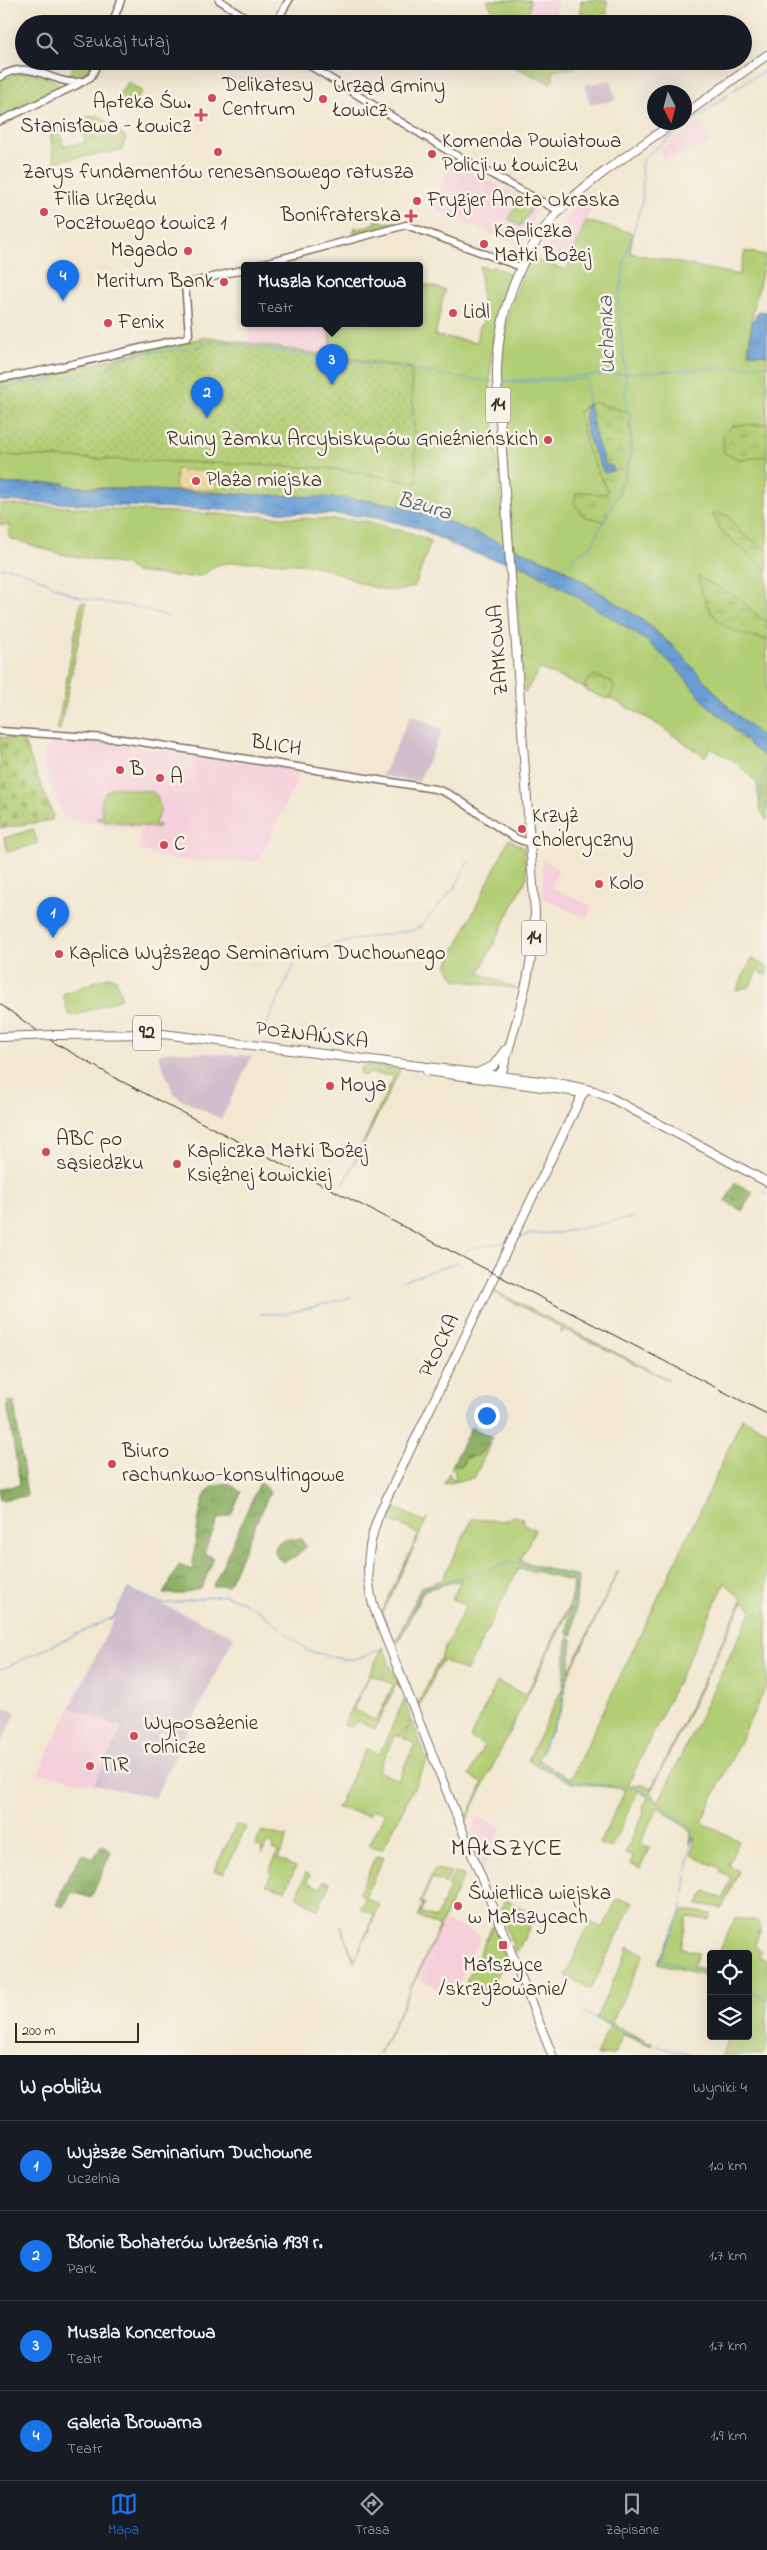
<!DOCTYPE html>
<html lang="pl">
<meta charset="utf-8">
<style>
body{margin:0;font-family:"Indie Flower",sans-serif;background:#20242c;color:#f1f3f6}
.controls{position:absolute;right:15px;bottom:15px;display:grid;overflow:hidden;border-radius:5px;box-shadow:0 5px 20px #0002}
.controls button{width:45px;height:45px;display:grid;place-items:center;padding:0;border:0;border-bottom:1px solid #363941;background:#171b24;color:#f1f3f6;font:25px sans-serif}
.compass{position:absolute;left:647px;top:85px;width:45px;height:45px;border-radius:50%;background:#171b24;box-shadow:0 5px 20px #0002;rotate:174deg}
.scale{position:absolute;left:15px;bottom:12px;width:124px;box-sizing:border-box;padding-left:5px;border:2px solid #3b2a1e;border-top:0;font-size:14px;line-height:18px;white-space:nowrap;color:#3b2a1e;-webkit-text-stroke:4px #f7f3e8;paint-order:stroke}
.you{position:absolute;left:486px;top:1415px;width:18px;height:18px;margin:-12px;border:4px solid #fff;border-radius:50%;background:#1a73e8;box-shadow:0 0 0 8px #1a73e833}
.badge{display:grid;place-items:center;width:32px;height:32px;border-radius:50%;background:#1a73e8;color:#fff;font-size:16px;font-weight:700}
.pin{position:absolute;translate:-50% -41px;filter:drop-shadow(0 1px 2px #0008)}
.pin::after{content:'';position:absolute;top:26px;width:18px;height:15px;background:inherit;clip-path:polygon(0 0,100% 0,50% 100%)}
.popup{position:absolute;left:241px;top:262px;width:182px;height:65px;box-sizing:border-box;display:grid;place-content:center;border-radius:5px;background:#171b24;filter:drop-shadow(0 1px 4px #0005);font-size:16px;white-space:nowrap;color:#9ea1a6}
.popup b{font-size:19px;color:#f1f3f6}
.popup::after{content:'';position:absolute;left:50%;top:100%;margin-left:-10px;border:10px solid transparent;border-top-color:#171b24}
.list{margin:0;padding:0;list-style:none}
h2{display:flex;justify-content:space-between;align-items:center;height:65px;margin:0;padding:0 20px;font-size:21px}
h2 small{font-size:16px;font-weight:400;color:#9ea1a6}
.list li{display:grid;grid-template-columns:32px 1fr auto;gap:15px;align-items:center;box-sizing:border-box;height:90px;padding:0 20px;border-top:1px solid #363941}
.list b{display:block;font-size:19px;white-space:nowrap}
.list p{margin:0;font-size:16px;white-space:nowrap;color:#9ea1a6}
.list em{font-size:16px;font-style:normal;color:#9ea1a6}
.icon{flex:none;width:28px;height:28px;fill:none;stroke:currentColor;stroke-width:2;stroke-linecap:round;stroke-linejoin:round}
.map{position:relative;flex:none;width:767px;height:2055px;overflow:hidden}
.search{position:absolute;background:#171b24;box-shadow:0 5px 20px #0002;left:15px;right:15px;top:15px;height:55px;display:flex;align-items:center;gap:12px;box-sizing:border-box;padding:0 18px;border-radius:28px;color:#9ea1a6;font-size:19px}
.sheet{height:425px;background:#171b24}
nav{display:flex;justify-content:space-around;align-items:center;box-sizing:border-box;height:70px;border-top:1px solid #363941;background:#171b24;font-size:14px;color:#9ea1a6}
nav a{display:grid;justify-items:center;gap:2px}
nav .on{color:#1a73e8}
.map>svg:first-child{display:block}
.built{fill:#f5cfda}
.industrial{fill:#d1bdcb}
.green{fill:#b2ce74;stroke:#767c49;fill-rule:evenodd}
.forest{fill:url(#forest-crowns);stroke:#646e42}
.wetland{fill:url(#wetland-marsh);stroke:#767c49}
.sand{fill:url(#sand-dots);stroke:#94825e}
.cemetery{fill:url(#cemetery-stones);stroke:#767c49}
.park{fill:url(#park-dots);stroke:#767c49}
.water{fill:url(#water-ripples);stroke:#52647a}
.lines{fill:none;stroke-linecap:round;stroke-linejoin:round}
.stream{stroke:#699ed5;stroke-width:1}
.minor-casing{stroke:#7b6c5d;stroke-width:9}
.major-casing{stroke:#7b6c5d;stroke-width:10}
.minor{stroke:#fff;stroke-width:6}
.major{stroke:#fff;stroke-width:8}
.rail{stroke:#3b2a1e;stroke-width:1}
.major-bridge-casing{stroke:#7b6c5d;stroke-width:10;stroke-linecap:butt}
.major-bridge{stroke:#fff;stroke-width:8}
.poi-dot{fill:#d1495b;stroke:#f7f3e8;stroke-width:2}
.labels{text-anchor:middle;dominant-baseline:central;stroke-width:5;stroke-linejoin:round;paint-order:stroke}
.shield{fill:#f7f3e8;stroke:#73665b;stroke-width:1}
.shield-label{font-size:20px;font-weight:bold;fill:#3b2a1e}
.poi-label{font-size:21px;fill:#3b2a1e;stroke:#f7f3e8;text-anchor:start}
.street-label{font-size:21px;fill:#3b2a1e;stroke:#f7f3e8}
.water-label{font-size:22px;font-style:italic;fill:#4d5867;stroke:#f7f3e8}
.quarter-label{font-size:24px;letter-spacing:1px;fill:#3b2a1e;stroke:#f7f3e8}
</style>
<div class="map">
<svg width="767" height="2055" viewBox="0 0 767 2055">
<defs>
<pattern id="forest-crowns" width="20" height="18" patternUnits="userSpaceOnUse" patternTransform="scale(1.25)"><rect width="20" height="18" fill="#8db166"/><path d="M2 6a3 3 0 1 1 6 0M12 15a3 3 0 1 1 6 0" fill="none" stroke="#749053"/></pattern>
<pattern id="wetland-marsh" width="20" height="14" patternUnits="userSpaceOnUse" patternTransform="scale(1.25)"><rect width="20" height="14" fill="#b2ce74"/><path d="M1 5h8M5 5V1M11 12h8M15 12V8" fill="none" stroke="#9ab164"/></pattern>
<pattern id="sand-dots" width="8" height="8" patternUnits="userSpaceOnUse" patternTransform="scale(1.25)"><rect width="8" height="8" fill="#eeda9e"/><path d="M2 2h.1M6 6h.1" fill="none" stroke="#cdbb88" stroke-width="1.8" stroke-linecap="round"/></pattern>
<pattern id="cemetery-stones" width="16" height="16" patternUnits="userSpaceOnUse" patternTransform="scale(1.25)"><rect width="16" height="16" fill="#b2ce74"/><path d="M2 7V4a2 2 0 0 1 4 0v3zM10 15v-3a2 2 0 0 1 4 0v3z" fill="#9ab164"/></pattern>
<pattern id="park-dots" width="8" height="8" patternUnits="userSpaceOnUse" patternTransform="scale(1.25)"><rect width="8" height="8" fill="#b2ce74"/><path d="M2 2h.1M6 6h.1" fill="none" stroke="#9ab164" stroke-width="1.8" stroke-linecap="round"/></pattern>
<pattern id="water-ripples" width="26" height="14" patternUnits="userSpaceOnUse" patternTransform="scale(1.25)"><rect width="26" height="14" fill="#699ed5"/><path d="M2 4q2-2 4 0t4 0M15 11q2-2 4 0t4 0" fill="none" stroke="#5881ac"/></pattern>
</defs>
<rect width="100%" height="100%" fill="#f7f3e8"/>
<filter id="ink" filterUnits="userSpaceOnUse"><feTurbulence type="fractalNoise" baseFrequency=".02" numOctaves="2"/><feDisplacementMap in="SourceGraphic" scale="10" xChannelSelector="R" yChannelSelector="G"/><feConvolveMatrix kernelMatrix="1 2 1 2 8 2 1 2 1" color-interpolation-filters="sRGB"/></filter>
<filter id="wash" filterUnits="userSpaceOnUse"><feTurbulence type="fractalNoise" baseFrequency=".0096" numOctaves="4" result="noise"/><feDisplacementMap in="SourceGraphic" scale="20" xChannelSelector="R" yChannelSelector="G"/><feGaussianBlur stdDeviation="1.12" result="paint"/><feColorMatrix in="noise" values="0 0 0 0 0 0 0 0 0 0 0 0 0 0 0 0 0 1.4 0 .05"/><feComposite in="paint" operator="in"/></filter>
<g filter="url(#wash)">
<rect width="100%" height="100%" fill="#f2e8d2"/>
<path class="built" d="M488,0H557L556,16L498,12L488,4Z
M702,120L709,145L664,160L659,150Z
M453,162L539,206L521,248L473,226L448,217V215L431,207Z
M576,205L591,208L569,266L544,258L545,254L539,252Z
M249,324H327L334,356L249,345Z
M57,740L109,743L302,770L259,861L210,862L177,860L139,850L141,830L64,819L42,762L45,749Z
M542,858L559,871L550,887L592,906L586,918L543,898Z
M70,1708L122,1727L94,1784L38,1773Z
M478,1817L502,1828L483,1868L470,1835Z
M443,1920L481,1936L453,1995L416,1978Z"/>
<path class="industrial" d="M611,80L616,100L590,105L585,85Z
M411,715L443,730L419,780V782L382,776Z
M169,1051L252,1056L221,1119L180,1099L173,1092L158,1055Z
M128,1590L234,1636L155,1798L94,1784L122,1727L70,1708Z
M0,1706L16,1713L0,1746Z"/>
<path class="green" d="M488,0H530L529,14L494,11L488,4Z
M75,61H95L86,79H68Z
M98,115L126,137L122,150L54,162L49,123L59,122L63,146L85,143L81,118Z
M519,200L532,207L521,226L509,219Z
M381,219V222L398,223L402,221L401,223L356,235L353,233L356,226V230L376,223V220Z
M586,221L633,233L630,253L739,275L745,251L766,255L753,312L748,353L767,355V741L730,709L677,650L650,625L561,567L513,547L500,379C501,336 511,297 531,259L567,270Z
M480,266L491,269L493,266L510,274L499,309L493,337L490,380L505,545L443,520L392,504L366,500L67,486L64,483L0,484V455L309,467L345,470L416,483L411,368L334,356L327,324H420V283L445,290L435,336L477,342L480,325H483Z
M0,504L367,521L414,534L431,541L415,586C386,601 348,575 320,567C303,563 234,559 218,565C211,567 206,575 198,576C180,579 153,573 134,572L126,565L60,554L9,538V525H0Z
M514,562L592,605L647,641L676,668L707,705L728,722L738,735L767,758V821L760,810L757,783L737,763L710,748L705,757L651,720L611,699L540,669L525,693Z
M81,602L86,603L60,730H57Z
M116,787L152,792L157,796L161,811L154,824L159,825L158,828L97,819V816L104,817C98,804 102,790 116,787Z
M33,829L38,843L8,852L4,838Z
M509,839L524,848L527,877L479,973L518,989L456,980L447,966Z
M752,958L767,967V975L757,971L750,986L736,991Z
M108,977L116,979L121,994L120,999L74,1016L68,1014L63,994Z
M367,1065L400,1070L344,1184L394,1076L367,1073L366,1076L360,1074L361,1067Z
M493,1290L669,1380L564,1329L561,1334L562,1328L493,1292Z
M742,1418L767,1431V1685L701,1822L739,1841L728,1865L739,1871L722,1908L697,1904L706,1891L722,1899L732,1878L719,1872L721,1869L692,1855L695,1836L690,1844L691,1831L658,1807L640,1843L650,1848L640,1868L630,1863L633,1856L625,1853L644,1813L642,1809L648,1797L638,1791L611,1848L599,1844L626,1789L572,1783L552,1773L554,1770L571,1778L709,1492ZM725,1583L742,1600L651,1789L641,1784L640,1786L628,1785ZM743,1601L752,1610L659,1801L650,1793Z
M491,1443L474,1478L444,1484L449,1473L451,1478L456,1479L454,1469H451L453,1464L457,1467L463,1464L465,1458L479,1455Z
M391,1506L425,1522L427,1518L383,1613L388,1630L381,1613L419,1534L385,1518Z
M514,1516L522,1518L524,1524L535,1530L520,1561L578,1577L573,1635L567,1634L570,1608L465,1823L483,1783L469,1776L484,1745L470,1738L497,1682L526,1695L571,1602L573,1582L539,1572L518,1569L466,1672L442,1660L419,1707L418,1704L466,1605L452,1599L461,1580L424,1590L397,1645V1651L393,1641L397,1639L421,1587L442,1580L472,1519L503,1521Z
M618,1571L567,1679L562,1708L538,1759L551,1767L550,1772L528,1760L563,1687L567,1639H572L569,1672Z
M383,1647L389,1662L380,1679L370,1674L353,1709L376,1721L393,1685L382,1679L390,1665L397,1683L375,1729L359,1721L350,1727L345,1726L344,1724Z
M404,1700L411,1718L401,1737L395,1735L378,1771L398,1780L415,1744L403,1738L412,1720L427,1761L383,1849L369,1846L385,1812L372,1810L369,1815L337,1808L366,1748L379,1755Z
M236,1825L246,1827L224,1873L214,1871Z
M262,1831L288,1837L278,1859L296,1867L285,1890L266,1885L272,1873L269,1871L278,1852L272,1849L273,1845L267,1842L262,1854L261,1847L255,1845Z
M376,1856L384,1857L365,1897L380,1905L354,1962L341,1925L354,1961L374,1915L360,1908L365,1898L359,1893Z
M435,1869L451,1872L445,1884L432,1878L421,1902L425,1904L421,1912L435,1919L450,1887L448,1885L454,1873L464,1875L379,2055L440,1927L418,1916L423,1905L420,1903Z
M306,1873L310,1875L307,1882L320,1888L324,1881L330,1883L318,1909L297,1897Z
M505,1899L535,1916L516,1954L500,1911Z
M617,1899L633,1902L591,1989L565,1976L590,1922L603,1928Z
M683,1910L711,1914L709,1920L687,1917L681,1948L699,1953L693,1966L709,1971L711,1969V1977L658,1963Z
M735,1918L759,1922L761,1928L755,1944L761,1951L759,1958L767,1960V2047L763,2055H721L730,2036H748V1954H718Z
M495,1926L507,1956L489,1993L466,1982L492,1927Z
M629,1947L644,1954L611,2024L653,2044L650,2045L623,2035L614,2055H596L610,2025L596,2018Z"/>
<path class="forest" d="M735,1183L753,1192L742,1211L725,1201Z
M14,1401L27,1496L0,1500V1488L20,1485L7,1402Z
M471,1427L493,1438L479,1455L465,1458L462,1466L453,1464Z
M260,1482L270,1492L228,1586H213Z
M229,1483L241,1492L231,1515L218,1519L204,1553L214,1558L202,1587L183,1594H163L179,1565L192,1570C195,1553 198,1504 207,1492C212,1485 221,1484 229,1483Z
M301,1539L306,1547L296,1556L283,1562L276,1557C271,1538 287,1539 301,1539Z
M102,1845L111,1852L91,1898L72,1892L63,1907L56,1905L67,1879L82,1854L93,1859Z"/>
<path class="wetland" d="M594,402L630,413L631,457L618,494L604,521L583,516L574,503L576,494C587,488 598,498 608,492L588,451L578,411H582L583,407Z
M767,424V459L764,456L742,460L724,453L723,436L733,425Z
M712,514L729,516L738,531L767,550V570L723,533Z
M698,577L739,598L760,618L767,621V640C724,632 707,620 698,577Z
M594,675L612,682L614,688L610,697L606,699L586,690V682Z"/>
<path class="sand" d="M176,469L218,472L216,490H175Z"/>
<path class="cemetery" d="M0,737L23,740L53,815L52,820L0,828Z"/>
<path class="park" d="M581,0H607V22L581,20Z
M501,61H574L575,68L553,71V81L550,83Z
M27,72C40,75 56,77 62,90L0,119V80L14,74Z
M128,82L142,91L130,110L116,99Z
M209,337L411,368L417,483L345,470L309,467L0,455V382L58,373L162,346Z"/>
<path class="water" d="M759,311L767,312V355L749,353L752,322Z
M589,403L595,435L605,464L613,466V471L604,473C595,452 579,428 587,404Z
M64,483L67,486L89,488L344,498L392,504L443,520L556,565L641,619L677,650L730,709L767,741V758L751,746L728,722L707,705L676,668L647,641L623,625L548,579L514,562L495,560L459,548L419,528L377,518L347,515L0,501V484Z"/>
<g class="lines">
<path class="stream" d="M195,348L212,341L493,382
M190,349H191
M63,378L101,373L124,358L144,352L186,349
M501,381L767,365
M505,383L586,379L588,404
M0,388L28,382L56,380
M0,568C30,567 51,588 79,597C109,605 139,604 168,617
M560,568L592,544L618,494L631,457V421L625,401L626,378L618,306L625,257L642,203L643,178L641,167L643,160L653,150L748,80L767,70
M767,766L762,777L761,801L767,808
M263,1032L298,956C311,955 322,948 335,944C361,938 387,934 414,930L421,926L455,887L469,860
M763,1192L767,1194
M516,1239L529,1234L558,1233L635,1217
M463,1254L472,1248L507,1242
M402,1281L458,1262
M260,1314H285L351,1297
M488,1569L512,1562L547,1571
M552,1573L573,1577L575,1586L564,1701L537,1762L571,1781L625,1787
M391,1646L398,1641L423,1589L482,1570
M0,1670L114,1617L128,1589L163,1604L224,1595L241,1601L262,1613L308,1651L341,1659H356L385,1648
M630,1788L641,1790L693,1830L681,1913L661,1960L687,1967
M692,1968L711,1974
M748,1991H749
M753,1993L767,2000
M583,2012L629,2036L652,2043
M657,2045L690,2055"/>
</g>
</g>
<g filter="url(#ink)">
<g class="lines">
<defs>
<path id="minor" d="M219,0L256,24
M112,24L121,0
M275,24L289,0
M302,61L445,149L559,211
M0,77C31,56 55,88 82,81
M0,121L77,85L91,77L99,61
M253,266L406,225L521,267
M0,378C64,369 124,350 187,338L189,334L185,284L245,269
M0,731L122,739L435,789C464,795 509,844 531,842"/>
<path id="major" d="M684,115L767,55
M53,1035L163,1034L563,1084L594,1091L611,1098L767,1182
M0,1037L27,1036
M427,1071L584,1093
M479,1072L493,1066L505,1050
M498,1076L503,1069C517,1018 535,966 535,912L497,380C496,314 520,248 568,202C600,172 639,148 674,122
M552,2055L377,1616C363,1580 366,1545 381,1510L581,1097L577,1087"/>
</defs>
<use href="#minor" class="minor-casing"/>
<use href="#major" class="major-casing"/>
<use href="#minor" class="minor"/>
<use href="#major" class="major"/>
<path class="rail" d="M0,1004L53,1042L119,1080L767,1414"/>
<defs>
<path id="major-bridge" d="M27,1036L53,1035"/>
</defs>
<use href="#major-bridge" class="major-bridge-casing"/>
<use href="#major-bridge" class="major-bridge"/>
</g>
</g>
<g class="poi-dot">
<circle cx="212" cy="98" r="5"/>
<circle cx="323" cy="99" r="5"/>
<path d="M198.5 107.5h5v5h5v5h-5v5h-5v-5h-5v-5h5z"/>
<circle cx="218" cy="152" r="5"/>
<circle cx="432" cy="154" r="5"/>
<circle cx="417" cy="201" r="5"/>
<circle cx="44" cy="212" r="5"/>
<path d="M408.5 208.5h5v5h5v5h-5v5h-5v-5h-5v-5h5z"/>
<circle cx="484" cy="244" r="5"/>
<circle cx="188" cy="251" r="5"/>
<circle cx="224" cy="282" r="5"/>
<circle cx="453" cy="313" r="5"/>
<circle cx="108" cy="323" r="5"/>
<circle cx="548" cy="440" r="5"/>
<circle cx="196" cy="481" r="5"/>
<circle cx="120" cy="770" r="5"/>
<circle cx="160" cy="778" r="5"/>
<circle cx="522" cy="829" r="5"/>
<circle cx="164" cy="845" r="5"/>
<circle cx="599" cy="884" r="5"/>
<circle cx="59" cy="954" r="5"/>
<circle cx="330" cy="1086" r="5"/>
<circle cx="46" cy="1152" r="5"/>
<circle cx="177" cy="1164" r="5"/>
<circle cx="112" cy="1464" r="5"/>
<circle cx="134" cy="1736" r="5"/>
<circle cx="90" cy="1766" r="5"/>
<circle cx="458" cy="1906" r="5"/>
<rect x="498" y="1940" width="10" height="10" rx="2.5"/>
</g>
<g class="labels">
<g class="shield">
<rect x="485.5" y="387.5" width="25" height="35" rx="4"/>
<rect x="521.5" y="920.5" width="25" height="35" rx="4"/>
<rect x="133" y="1015.5" width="28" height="35" rx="4"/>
</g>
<g class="shield-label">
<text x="498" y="405">14</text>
<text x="534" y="938">14</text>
<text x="147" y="1033">92</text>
</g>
<g class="poi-label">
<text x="222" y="86">Delikatesy<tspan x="222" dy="24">Centrum</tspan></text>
<text x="333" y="87">Urząd Gminy<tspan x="333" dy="24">Łowicz</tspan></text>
<text x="191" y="103" text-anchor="end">Apteka Św.<tspan x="191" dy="24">Stanisława - Łowicz</tspan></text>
<text x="442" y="142">Komenda Powiatowa<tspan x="442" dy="24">Policji w Łowiczu</tspan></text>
<text x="218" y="173" text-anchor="middle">Zarys fundamentów renesansowego ratusza</text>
<text x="54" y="200">Filia Urzędu<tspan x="54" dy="24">Pocztowego Łowicz 1</tspan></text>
<text x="427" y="201">Fryzjer Aneta Okraska</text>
<text x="401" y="216" text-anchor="end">Bonifraterska</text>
<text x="494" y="232">Kapliczka<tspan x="494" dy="24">Matki Bożej</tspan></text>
<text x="178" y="251" text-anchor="end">Magado</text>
<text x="214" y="282" text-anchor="end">Meritum Bank</text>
<text x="463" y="313">Lidl</text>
<text x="118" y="323">Fenix</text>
<text x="538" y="440" text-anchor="end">Ruiny Zamku Arcybiskupów Gnieźnieńskich</text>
<text x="206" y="481">Plaża miejska</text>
<text x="130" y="770">B</text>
<text x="170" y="778">A</text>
<text x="532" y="817">Krzyż<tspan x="532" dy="24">choleryczny</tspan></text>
<text x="174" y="845">C</text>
<text x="609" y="884">Kolo</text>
<text x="69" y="954">Kaplica Wyższego Seminarium Duchownego</text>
<text x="340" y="1086">Moya</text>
<text x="56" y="1140">ABC po<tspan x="56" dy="24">sąsiedzku</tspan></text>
<text x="187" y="1152">Kapliczka Matki Bożej<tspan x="187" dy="24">Księżnej Łowickiej</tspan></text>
<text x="122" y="1452">Biuro<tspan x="122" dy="24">rachunkwo-konsultingowe</tspan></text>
<text x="144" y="1724">Wyposażenie<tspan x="144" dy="24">rolnicze</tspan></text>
<text x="100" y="1766">TIR</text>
<text x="468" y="1894">Świetlica wiejska<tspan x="468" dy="24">w Małszycach</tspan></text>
<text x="503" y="1966" text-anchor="middle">Małszyce<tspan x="503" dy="24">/skrzyżowanie/</tspan></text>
</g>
<g class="street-label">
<text transform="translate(499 650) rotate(-94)">ZAMKOWA</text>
<text transform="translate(276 746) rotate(9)">BLICH</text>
<text transform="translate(312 1036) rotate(7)">POZNAŃSKA</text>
<text transform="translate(440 1346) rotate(-64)">PŁOCKA</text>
</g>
<g class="water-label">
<text transform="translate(608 335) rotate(-92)">Uchanka</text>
<text transform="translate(424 507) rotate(16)">Bzura</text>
</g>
<g class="quarter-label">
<text x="507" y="1849">MAŁSZYCE</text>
</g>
</g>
</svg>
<div class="controls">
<button><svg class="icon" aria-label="locate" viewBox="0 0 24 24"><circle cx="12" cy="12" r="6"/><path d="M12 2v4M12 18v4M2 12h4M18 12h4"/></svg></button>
<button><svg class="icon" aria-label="layers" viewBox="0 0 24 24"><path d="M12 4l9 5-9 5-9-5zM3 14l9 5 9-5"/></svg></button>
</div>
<svg class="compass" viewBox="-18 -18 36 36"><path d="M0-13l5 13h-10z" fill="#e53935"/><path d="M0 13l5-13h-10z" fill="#9ea1a6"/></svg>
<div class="scale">200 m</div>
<div class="you"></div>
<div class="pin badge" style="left:53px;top:938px">1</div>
<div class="pin badge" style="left:207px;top:418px">2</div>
<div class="pin badge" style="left:332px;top:385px">3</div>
<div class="popup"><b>Muszla Koncertowa</b>Teatr</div>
<div class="pin badge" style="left:63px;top:301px">4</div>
<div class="search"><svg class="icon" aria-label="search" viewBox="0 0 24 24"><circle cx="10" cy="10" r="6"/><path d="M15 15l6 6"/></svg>Szukaj tutaj</div>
</div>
<section class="sheet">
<h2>W pobliżu<small>Wyniki: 4</small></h2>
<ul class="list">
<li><span class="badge">1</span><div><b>Wyższe Seminarium Duchowne</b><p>Uczelnia</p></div><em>1.0 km</em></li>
<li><span class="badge">2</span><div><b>Błonie Bohaterów Września 1939 r.</b><p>Park</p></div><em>1.7 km</em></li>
<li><span class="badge">3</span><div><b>Muszla Koncertowa</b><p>Teatr</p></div><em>1.7 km</em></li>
<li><span class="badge">4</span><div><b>Galeria Browarna</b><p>Teatr</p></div><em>1.9 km</em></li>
</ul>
</section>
<nav>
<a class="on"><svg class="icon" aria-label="map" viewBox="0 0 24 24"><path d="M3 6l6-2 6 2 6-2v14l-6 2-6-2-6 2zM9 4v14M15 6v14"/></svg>Mapa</a>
<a><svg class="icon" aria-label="directions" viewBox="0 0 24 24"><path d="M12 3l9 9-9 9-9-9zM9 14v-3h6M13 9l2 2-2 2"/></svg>Trasa</a>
<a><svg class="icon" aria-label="saved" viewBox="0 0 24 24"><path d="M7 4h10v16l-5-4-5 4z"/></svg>Zapisane</a>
</nav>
